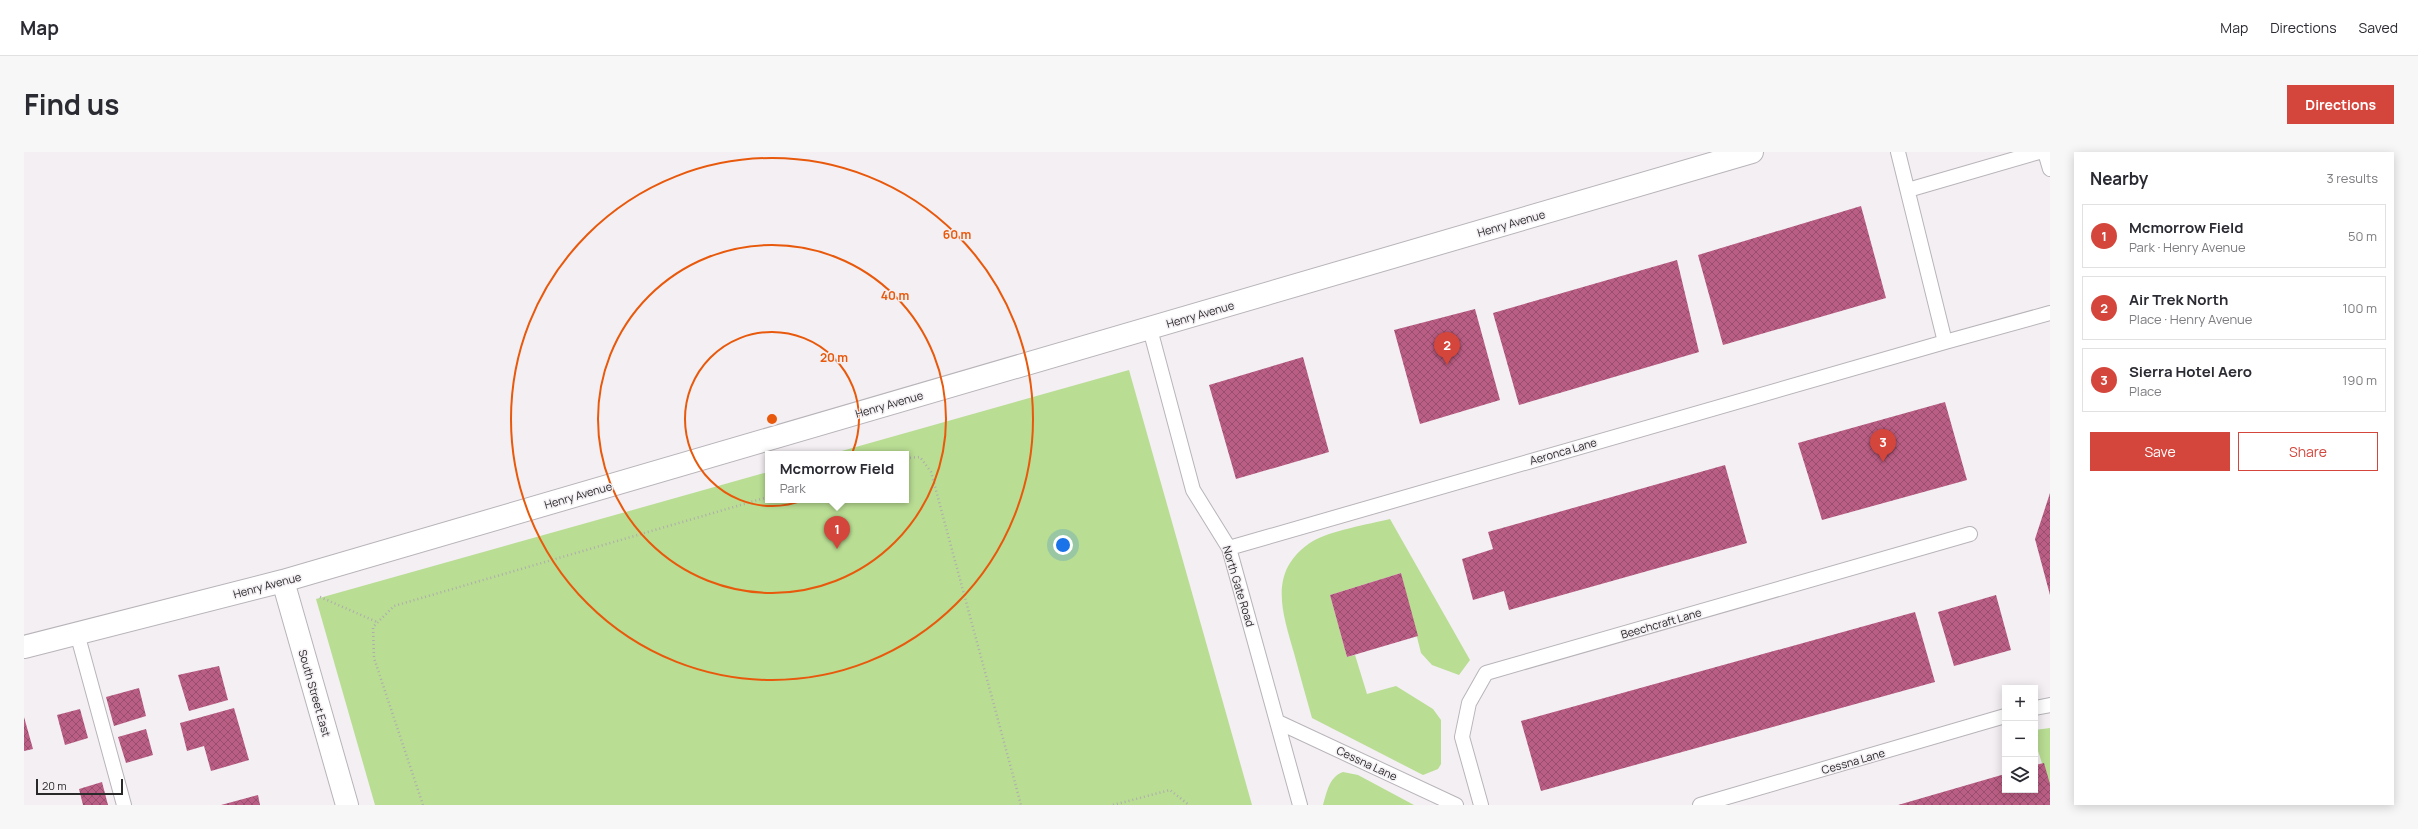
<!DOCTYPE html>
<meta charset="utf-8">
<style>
body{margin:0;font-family:Manrope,sans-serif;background:#f7f7f7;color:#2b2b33}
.controls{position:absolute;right:12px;bottom:12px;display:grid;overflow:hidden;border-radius:0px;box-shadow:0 2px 10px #0003}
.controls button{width:36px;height:36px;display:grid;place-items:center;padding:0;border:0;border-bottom:1px solid #e1e1e2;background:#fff;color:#2b2b33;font:20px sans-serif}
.scale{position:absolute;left:12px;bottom:10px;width:87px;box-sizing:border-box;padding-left:4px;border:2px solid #2a292a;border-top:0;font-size:11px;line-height:14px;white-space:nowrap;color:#2a292a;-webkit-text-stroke:3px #f3eff3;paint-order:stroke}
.you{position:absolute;left:1039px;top:393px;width:14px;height:14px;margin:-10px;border:3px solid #fff;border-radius:50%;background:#1a73e8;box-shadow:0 0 0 6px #1a73e833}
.badge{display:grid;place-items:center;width:26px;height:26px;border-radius:50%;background:#d4463c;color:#fff;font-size:13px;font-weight:700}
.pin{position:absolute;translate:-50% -33px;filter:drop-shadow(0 1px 2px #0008)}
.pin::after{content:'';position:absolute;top:21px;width:14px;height:12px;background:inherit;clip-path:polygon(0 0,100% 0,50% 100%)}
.popup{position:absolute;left:741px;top:299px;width:144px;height:52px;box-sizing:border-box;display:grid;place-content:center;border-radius:0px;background:#fff;filter:drop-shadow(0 1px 3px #0005);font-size:13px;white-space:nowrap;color:#7c7c81}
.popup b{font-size:15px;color:#2b2b33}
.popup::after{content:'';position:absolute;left:50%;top:100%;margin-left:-8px;border:8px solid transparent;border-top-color:#fff}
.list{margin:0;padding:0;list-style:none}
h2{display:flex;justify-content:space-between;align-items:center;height:52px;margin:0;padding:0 16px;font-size:17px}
h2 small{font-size:13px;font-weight:400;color:#7c7c81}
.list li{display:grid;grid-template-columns:26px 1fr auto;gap:12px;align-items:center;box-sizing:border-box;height:64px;margin:0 8px 8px;padding:0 8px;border:1px solid #e1e1e2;border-radius:0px}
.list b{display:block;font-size:15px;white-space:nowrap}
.list p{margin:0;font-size:13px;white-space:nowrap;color:#7c7c81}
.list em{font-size:13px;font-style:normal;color:#7c7c81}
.actions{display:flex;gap:8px;padding:12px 16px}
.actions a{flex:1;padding:9px 0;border:1px solid #d4463c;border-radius:0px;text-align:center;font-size:14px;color:#d4463c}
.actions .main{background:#d4463c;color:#fff}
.icon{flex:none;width:22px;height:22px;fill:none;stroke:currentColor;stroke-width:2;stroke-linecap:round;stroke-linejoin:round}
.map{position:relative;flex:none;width:2026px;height:653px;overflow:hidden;border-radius:0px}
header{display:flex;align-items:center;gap:24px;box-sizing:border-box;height:56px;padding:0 20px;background:#fff;border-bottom:1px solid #e1e1e2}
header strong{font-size:19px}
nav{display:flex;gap:22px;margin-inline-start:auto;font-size:14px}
.intro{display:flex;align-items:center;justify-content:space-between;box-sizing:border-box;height:96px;padding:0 24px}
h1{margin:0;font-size:28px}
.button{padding:10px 18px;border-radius:0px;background:#d4463c;color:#fff;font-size:14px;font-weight:700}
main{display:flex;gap:24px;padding:0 24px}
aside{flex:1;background:#fff;border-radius:0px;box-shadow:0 2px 10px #0003}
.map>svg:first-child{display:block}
.green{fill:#b9dd93}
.building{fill:url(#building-cross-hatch)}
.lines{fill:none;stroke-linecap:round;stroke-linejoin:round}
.service-casing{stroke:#b8b4b9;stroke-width:16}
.minor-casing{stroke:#b8b4b9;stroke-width:24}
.path{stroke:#afacaf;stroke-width:2.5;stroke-dasharray:1 3;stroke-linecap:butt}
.service{stroke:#fff;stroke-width:14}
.minor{stroke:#fff;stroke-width:22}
.ring{fill:none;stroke:#e8590c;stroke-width:2}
.labels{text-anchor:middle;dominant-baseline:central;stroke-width:3;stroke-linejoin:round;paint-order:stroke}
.street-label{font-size:11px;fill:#2a292a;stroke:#f3eff3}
.centre{fill:#e8590c;stroke:#f3eff3;stroke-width:2}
.ring-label{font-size:12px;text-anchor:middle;font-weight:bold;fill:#e8590c;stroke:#f3eff3;stroke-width:3;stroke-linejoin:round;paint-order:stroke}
</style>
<header>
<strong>Map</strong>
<nav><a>Map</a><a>Directions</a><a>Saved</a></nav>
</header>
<div class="intro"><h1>Find us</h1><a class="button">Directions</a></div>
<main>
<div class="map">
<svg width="2026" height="653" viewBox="0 0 2026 653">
<defs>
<pattern id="building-cross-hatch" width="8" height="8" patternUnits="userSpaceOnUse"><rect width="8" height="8" fill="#bb5e85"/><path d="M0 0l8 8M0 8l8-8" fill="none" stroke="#984e6d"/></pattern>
</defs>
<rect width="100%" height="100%" fill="#f3eff3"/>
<path class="green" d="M1105,218L1228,653H351L292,447L744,320V348H882V302H807Z
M1366,367L1446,508L1435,523L1408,513L1397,501L1377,421L1306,443L1323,505L1331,503L1343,542L1372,534L1409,557L1417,568V612L1414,617L1399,623L1288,566C1282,545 1276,523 1270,501C1258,459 1243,418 1289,389C1306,379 1345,372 1366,367Z
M2026,576V637L2011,589V578Z
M1319,620L1334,623L1390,653H1299C1303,640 1305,625 1319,620Z"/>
<path class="building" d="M1837,54L1862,146L1699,193L1674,103Z
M1653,108L1675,200L1495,253L1469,161Z
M1451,157L1476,248L1396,272L1370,178Z
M1279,205L1305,300L1212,327L1185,233Z
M1921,250L1943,328L1798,368L1774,291Z
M1701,313L1723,391L1485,458L1480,439L1449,448L1438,407L1469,397L1464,380Z
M2026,341V443L2011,387Z
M1377,421L1394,484L1323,505L1306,443Z
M1972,443L1987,498L1930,514L1914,460Z
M1891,460L1911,530L1517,639L1497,569Z
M195,514L204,548L165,559L154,523Z
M115,536L122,564L90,574L82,545Z
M210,556L225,608L187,619L180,594L163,599L156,571Z
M56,557L64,586L41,593L33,563Z
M0,565L9,597L0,599Z
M122,577L129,603L102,611L94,585Z
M2020,611L2026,632V653H1874L1981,622V638H2011V613Z
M78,630L84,653H59L55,637Z
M234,643L236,653H197Z"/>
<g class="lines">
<defs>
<path id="service" d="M2021,0L2026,17
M1884,38L2015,0
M1126,177L1169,338L1205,396L1276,653
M1921,190L2026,161
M1205,396L1921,190L1874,0
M53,481L100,653
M2011,556L2026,553
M1254,570L1432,653
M1457,653L1438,585L1445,551L1462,521L1946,382
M1676,653L1981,564"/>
<path id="minor" d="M259,429L323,653
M0,495L259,429L1728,0"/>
</defs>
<use href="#service" class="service-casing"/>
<use href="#minor" class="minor-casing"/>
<path class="path" d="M882,306L896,305L907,320L997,653
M296,445L353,470
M399,653L350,506L349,475L370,454L744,345
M1089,653L1146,638L1165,653"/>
<use href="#service" class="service"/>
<use href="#minor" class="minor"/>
</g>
<g class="ring">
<circle cx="748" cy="267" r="87"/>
<circle cx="748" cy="267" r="174"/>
<circle cx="748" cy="267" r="261"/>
</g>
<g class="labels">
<g class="street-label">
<text transform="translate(1487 71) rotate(-16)">Henry Avenue</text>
<text transform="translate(1176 162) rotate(-16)">Henry Avenue</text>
<text transform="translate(865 252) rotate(-16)">Henry Avenue</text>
<text transform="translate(1539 299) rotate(-16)">Aeronca Lane</text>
<text transform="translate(554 343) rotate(-16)">Henry Avenue</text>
<text transform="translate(243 433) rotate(-15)">Henry Avenue</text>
<text transform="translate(1215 434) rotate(73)">North Gate Road</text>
<text transform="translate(1637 471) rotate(-16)">Beechcraft Lane</text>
<text transform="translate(291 541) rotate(74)">South Street East</text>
<text transform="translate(1829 609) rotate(-16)">Cessna Lane</text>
<text transform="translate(1343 611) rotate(25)">Cessna Lane</text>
</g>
</g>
<circle cx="748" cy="267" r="6" class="centre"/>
<g class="ring-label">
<text x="933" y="87">60 m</text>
<text x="871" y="148">40 m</text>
<text x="810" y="210">20 m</text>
</g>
</svg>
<div class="controls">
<button>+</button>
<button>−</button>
<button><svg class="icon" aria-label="layers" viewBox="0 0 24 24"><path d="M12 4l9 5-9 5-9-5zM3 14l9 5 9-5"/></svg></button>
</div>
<div class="scale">20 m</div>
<div class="you"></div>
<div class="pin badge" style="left:813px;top:397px">1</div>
<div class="popup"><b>Mcmorrow Field</b>Park</div>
<div class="pin badge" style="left:1423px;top:213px">2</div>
<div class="pin badge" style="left:1859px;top:310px">3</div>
</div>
<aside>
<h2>Nearby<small>3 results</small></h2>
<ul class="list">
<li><span class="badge">1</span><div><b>Mcmorrow Field</b><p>Park · Henry Avenue</p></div><em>50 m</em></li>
<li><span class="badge">2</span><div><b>Air Trek North</b><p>Place · Henry Avenue</p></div><em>100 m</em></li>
<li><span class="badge">3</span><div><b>Sierra Hotel Aero</b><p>Place</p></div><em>190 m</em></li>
</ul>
<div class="actions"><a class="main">Save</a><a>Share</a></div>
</aside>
</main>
